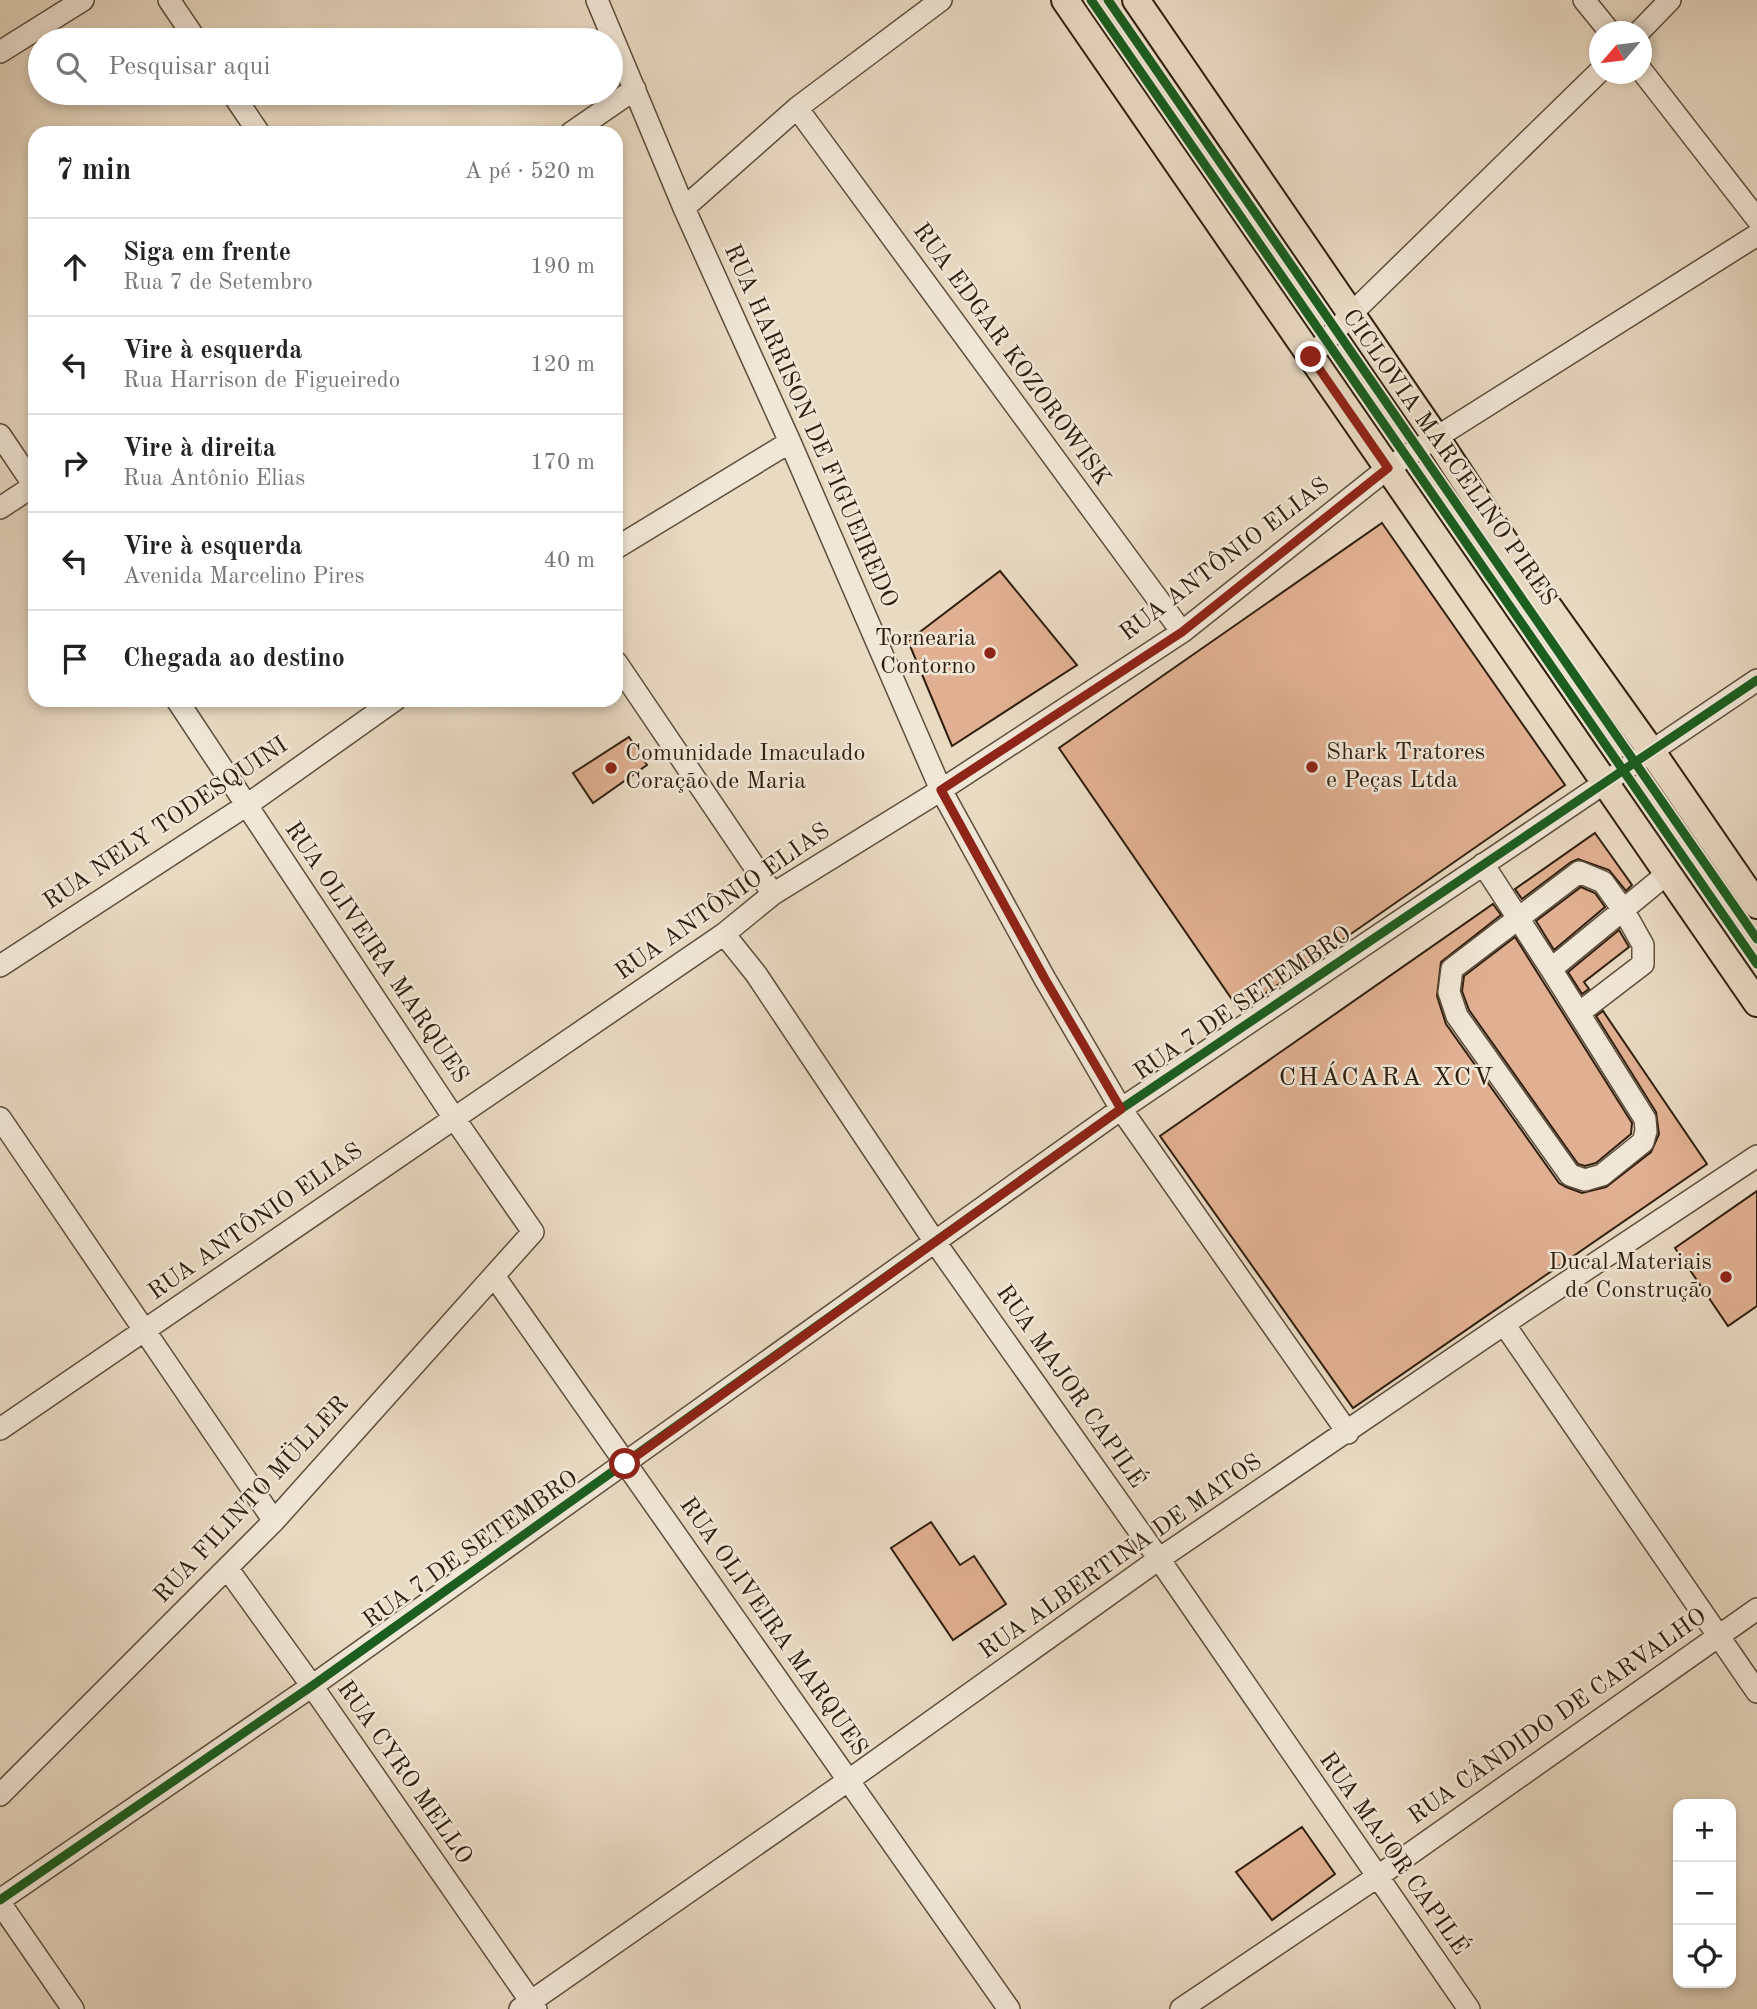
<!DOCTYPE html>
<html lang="pt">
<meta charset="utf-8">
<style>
body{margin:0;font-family:"Old Standard TT",serif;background:#f6f6f6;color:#222}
.controls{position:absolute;right:21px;bottom:21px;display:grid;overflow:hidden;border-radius:14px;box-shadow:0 4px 10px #0003}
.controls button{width:63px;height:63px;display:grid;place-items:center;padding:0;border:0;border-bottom:2px solid #e0e0e0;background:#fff;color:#222;font:35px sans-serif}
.compass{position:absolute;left:1589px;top:21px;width:63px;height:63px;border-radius:50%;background:#fff;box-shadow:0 4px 10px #0003;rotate:242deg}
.stop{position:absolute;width:21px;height:21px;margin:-16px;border:5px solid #8f2418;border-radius:50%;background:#fff}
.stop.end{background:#8f2418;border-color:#fff;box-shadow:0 2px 7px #0008}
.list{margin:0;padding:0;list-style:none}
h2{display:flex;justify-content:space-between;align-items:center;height:91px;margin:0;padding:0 28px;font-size:30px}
h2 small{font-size:23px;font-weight:400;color:#767676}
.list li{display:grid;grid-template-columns:46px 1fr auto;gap:21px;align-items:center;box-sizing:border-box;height:98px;padding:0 28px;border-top:2px solid #e0e0e0}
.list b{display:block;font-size:26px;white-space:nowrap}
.list p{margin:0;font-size:23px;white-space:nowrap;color:#767676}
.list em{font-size:23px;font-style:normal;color:#767676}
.icon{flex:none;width:38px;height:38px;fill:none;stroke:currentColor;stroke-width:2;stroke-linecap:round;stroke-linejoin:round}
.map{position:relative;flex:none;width:1757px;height:2009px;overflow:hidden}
.search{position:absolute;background:#fff;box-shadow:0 4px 10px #0003;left:28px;top:28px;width:595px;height:77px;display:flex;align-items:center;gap:18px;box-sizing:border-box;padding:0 24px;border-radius:38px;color:#767676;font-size:26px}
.panel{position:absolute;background:#fff;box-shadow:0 4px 10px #0003;left:28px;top:126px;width:595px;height:581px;border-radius:21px}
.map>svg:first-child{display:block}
.building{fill:#e1b092;stroke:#301f0e;stroke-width:2}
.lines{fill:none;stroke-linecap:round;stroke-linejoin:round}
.minor-casing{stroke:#5e4e3b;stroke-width:24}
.major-casing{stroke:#301f0e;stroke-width:30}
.minor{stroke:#f1e7d7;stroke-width:21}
.major{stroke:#e9dac2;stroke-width:26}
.cycleway-casing{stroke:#f1e7d7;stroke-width:13}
.cycleway{stroke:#1b5e20;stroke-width:9}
.route{stroke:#8f2418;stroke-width:9}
.poi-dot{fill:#8f2418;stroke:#f1e7d7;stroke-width:2.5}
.labels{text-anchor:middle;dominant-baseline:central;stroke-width:5;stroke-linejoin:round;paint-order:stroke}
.street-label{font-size:24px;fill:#301f0e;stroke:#f1e7d7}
.poi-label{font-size:24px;fill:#301f0e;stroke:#f1e7d7;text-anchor:end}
.neighbourhood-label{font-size:26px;letter-spacing:2px;fill:#301f0e;stroke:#f1e7d7}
</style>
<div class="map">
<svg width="1757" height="2009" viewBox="0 0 1757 2009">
<rect width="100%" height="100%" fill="#e9dac2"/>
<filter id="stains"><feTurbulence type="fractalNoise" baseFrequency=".00286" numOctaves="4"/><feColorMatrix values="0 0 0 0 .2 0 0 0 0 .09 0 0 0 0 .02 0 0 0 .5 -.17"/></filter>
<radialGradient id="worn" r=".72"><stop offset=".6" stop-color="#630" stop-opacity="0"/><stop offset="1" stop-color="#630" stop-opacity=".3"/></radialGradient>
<path class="building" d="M1382,523L1565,785L1240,1011L1059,748Z
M1000,571L1077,665L952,746L908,641Z
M629,737L647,765L593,803L573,773Z
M1595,833L1632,885L1626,891L1609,870L1578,859L1571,862L1522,899L1515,889Z
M1581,887L1595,893L1605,907L1554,950L1536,921Z
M1493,904L1501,915L1441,962L1437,996L1446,1024L1559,1183L1566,1187L1582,1193L1606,1187L1651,1152L1659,1134L1656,1112L1596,1016L1603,1011L1707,1164L1353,1408L1160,1136Z
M1619,930L1629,947L1584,982L1589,989L1582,994L1568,972Z
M1515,937L1632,1123L1631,1134L1596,1163L1585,1166L1578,1164L1469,1010L1462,991L1464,976Z
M1757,1191V1306L1728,1326L1675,1248Z
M931,1522L960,1565L974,1556L1006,1604L953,1640L891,1548Z
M1302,1827L1335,1874L1272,1920L1236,1872Z"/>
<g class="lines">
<defs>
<path id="minor" d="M169,0L196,40
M597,0L684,208L790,442L941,790L1045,979L1121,1109L1348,1433
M1584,0L1610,32
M1639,32L1670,0
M0,52L83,0
M1642,71L1757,219
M232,93L259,133
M797,108L1182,632
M571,133L635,89
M684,208L797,108L941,0
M1311,357L1351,314L1600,71
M0,435L35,487
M0,508L35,485
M616,548L790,442
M616,662L773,894
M1483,864L1551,969
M724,934L756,974L935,1242L1159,1559L1469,2009
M0,966L247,805L395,700
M1579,1013L1643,964V945L1624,911L1603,882L1579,872L1452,969L1449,992L1457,1016L1570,1175L1585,1180L1602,1175L1643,1142L1646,1131L1645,1119L1551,969L1668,873
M0,1118L274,1521
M494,1276L1009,2009
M1504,1324L1757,1692
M0,1429L724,934L773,894L941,790L1182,632L1388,468L1757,235
M227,1568L312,1686L536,2009
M0,1795L274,1521L533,1232L454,1118L177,700
M0,1900L312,1686L1121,1109L1757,680
M0,1903L73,2009
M520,2009L849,1780L1159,1559L1504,1324L1757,1156
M1181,2009L1377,1877L1757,1609"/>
<path id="major" d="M1065,0L1757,1003
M1136,0L1437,439L1535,588L1652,752L1757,905"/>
</defs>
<use href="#minor" class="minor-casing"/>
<use href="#major" class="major-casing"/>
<use href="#minor" class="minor"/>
<use href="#major" class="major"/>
<defs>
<path id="cycleway" d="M1091,0L1757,964
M1108,0L1757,939
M0,1900L312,1686L1121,1109L1757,680"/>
</defs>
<use href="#cycleway" class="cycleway-casing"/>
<use href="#cycleway" class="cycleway"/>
</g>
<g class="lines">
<path class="route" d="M625,1464L1121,1109L1045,979L941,790L1182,632L1388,468L1311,357"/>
</g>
<g class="poi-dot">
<circle cx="990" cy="653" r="7"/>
<circle cx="1312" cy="767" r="7"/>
<circle cx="611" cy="768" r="7"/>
<circle cx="1726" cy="1277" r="7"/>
</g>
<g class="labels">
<g class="street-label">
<text transform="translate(1011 355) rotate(54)">RUA EDGAR KOZOROWISK</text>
<text transform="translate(810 426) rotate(66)">RUA HARRISON DE FIGUEIREDO</text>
<text transform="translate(1449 458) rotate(55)">CICLOVIA MARCELINO PIRES</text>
<text transform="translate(1225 560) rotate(-37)">RUA ANTÔNIO ELIAS</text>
<text transform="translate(166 824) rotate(-34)">RUA NELY TODESQUINI</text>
<text transform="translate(723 902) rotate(-35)">RUA ANTÔNIO ELIAS</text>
<text transform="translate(376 953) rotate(56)">RUA OLIVEIRA MARQUES</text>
<text transform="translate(1243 1004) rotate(-34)">RUA 7 DE SETEMBRO</text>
<text transform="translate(256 1222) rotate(-35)">RUA ANTÔNIO ELIAS</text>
<text transform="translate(1070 1387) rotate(55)">RUA MAJOR CAPILÉ</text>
<text transform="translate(252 1500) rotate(-47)">RUA FILINTO MÜLLER</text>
<text transform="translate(471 1550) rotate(-35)">RUA 7 DE SETEMBRO</text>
<text transform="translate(1121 1557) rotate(-35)">RUA ALBERTINA DE MATOS</text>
<text transform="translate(773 1627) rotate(55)">RUA OLIVEIRA MARQUES</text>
<text transform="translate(1558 1717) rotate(-35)">RUA CÂNDIDO DE CARVALHO</text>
<text transform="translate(404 1773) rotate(55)">RUA CYRO MELLO</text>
<text transform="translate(1393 1854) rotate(55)">RUA MAJOR CAPILÉ</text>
</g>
<g class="poi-label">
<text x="976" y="639">Tornearia<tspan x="976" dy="28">Contorno</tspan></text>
<text x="1326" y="753" text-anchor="start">Shark Tratores<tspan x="1326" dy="28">e Peças Ltda</tspan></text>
<text x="625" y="754" text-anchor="start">Comunidade Imaculado<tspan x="625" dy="28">Coração de Maria</tspan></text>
<text x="1712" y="1263">Ducal Materiais<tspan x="1712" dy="28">de Construção</tspan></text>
</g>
<g class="neighbourhood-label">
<text x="1387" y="1078">CHÁCARA XCV</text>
</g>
</g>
<rect width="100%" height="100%" filter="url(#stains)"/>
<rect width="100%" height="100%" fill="url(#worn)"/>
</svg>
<div class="controls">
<button>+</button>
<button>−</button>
<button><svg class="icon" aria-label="locate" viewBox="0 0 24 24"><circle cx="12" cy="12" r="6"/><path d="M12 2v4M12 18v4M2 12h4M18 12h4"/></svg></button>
</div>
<svg class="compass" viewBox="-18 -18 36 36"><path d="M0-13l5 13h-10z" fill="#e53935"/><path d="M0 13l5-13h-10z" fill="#767676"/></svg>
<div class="stop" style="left:625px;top:1464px"></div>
<div class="stop end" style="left:1311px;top:357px"></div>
<div class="search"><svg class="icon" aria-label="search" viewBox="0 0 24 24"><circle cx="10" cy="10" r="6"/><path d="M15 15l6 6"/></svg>Pesquisar aqui</div>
<section class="panel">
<h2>7 min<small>A pé · 520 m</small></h2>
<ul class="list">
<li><svg class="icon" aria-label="ahead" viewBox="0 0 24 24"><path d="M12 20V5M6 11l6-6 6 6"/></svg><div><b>Siga em frente</b><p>Rua 7 de Setembro</p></div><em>190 m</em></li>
<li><svg class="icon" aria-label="left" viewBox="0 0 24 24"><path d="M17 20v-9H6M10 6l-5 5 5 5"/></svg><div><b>Vire à esquerda</b><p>Rua Harrison de Figueiredo</p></div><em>120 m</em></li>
<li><svg class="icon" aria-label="right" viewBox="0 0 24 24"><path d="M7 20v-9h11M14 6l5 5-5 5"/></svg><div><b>Vire à direita</b><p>Rua Antônio Elias</p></div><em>170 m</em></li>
<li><svg class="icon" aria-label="left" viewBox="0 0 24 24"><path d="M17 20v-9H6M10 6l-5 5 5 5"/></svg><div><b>Vire à esquerda</b><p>Avenida Marcelino Pires</p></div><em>40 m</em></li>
<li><svg class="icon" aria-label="arrive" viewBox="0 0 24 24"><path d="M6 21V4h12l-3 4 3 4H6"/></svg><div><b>Chegada ao destino</b></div></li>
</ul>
</section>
</div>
